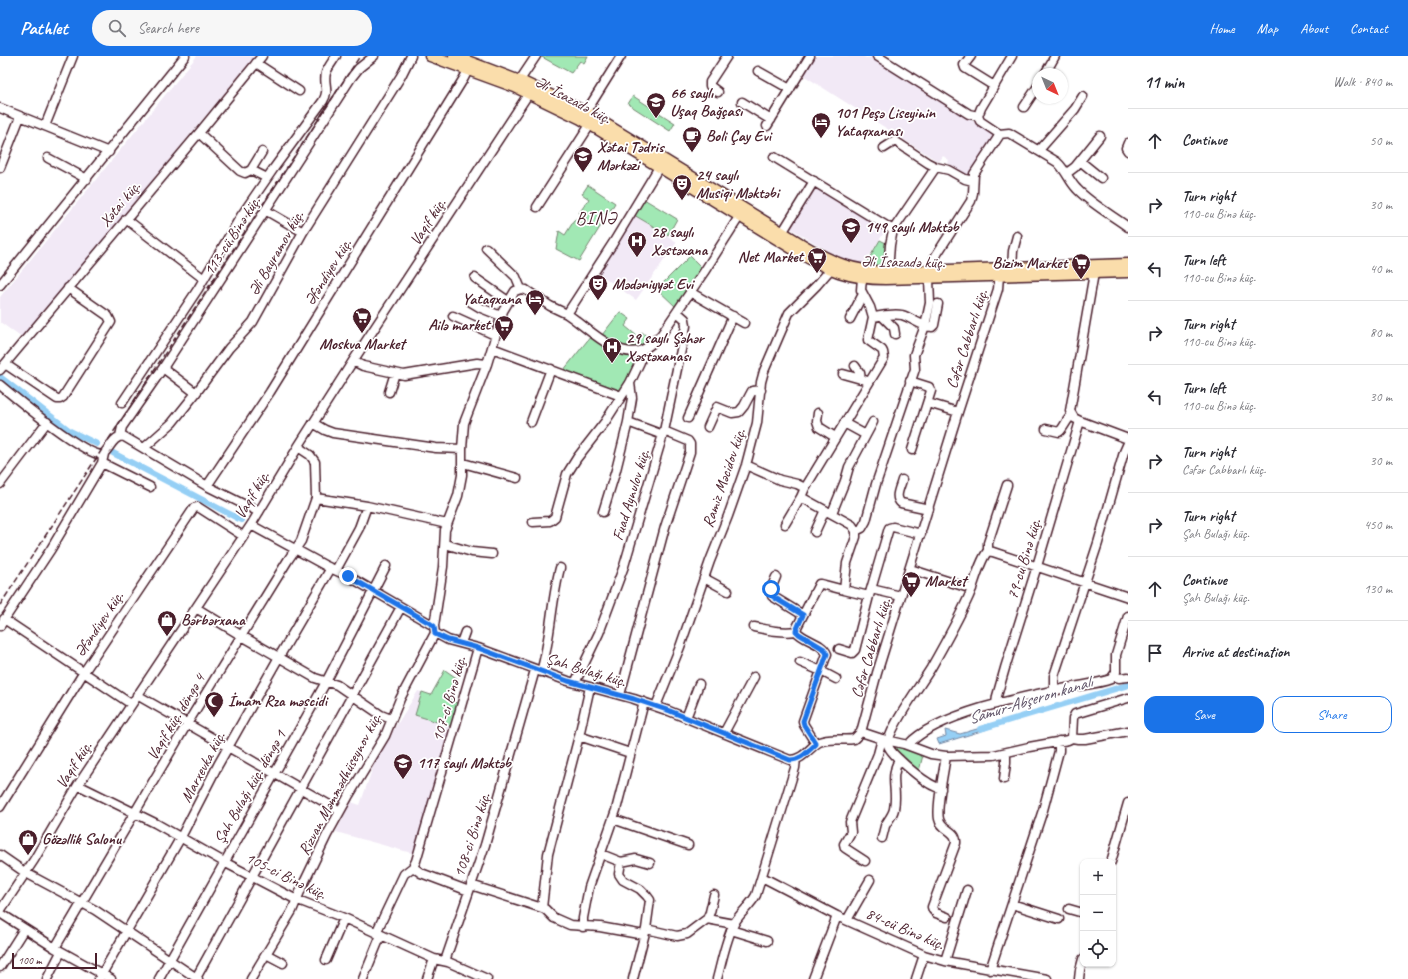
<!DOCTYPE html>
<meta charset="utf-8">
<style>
body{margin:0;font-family:Caveat,sans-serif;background:#f7f7f7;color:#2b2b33}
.controls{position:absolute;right:12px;bottom:12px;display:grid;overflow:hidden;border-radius:8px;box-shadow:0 1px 3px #0004}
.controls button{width:36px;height:36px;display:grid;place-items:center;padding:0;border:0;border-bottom:1px solid #e1e1e2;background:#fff;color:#2b2b33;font:20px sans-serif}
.compass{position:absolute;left:1032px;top:12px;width:36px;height:36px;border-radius:50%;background:#fff;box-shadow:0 1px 3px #0004;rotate:137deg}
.scale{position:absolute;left:12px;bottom:10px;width:85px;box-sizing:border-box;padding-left:4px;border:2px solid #4a1f2b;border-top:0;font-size:11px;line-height:14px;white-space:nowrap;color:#4a1f2b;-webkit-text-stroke:3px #fff;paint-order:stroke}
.stop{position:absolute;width:12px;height:12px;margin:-9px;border:3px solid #1a73e8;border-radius:50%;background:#fff}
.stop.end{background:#1a73e8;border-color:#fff;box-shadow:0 1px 4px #0008}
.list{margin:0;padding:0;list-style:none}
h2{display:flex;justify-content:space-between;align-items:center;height:52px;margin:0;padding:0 16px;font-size:17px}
h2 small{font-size:13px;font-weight:400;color:#7c7c81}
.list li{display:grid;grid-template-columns:26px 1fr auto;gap:12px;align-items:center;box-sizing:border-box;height:64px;padding:0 16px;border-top:1px solid #e1e1e2}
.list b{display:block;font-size:15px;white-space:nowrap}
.list p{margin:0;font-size:13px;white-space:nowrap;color:#7c7c81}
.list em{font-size:13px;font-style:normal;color:#7c7c81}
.actions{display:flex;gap:8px;padding:12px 16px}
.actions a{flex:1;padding:9px 0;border:1px solid #1a73e8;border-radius:12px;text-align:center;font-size:14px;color:#1a73e8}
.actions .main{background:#1a73e8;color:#fff}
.icon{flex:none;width:22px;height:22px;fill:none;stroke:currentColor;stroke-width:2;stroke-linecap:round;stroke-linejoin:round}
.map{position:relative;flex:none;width:1128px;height:923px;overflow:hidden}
header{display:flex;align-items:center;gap:24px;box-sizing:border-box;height:56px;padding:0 20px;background:#1a73e8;color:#fff}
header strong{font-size:19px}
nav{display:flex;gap:22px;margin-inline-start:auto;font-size:14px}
.search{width:280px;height:36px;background:#f7f7f7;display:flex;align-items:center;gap:10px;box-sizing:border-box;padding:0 14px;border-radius:22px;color:#7c7c81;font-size:15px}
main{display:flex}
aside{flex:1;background:#fff}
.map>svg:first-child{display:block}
.built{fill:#f2e9f6}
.green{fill:#a1e8b4;stroke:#768470}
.water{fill:#95cff5;stroke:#7789a4}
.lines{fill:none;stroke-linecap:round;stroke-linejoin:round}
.canal{stroke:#95cff5;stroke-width:6}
.minor-casing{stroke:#4a1f2b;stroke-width:11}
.major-casing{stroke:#4a1f2b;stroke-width:13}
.minor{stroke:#fff;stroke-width:8}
.major{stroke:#faddab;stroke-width:10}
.rail{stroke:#4a1f2b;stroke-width:1.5;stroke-dasharray:6 3;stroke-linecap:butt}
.route{stroke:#1a73e8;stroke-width:5}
.labels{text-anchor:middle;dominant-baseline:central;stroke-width:3.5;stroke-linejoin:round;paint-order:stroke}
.poi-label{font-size:16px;font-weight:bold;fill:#4a1f2b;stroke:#fff;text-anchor:start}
.street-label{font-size:16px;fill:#4a1f2b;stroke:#fff}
.water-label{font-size:17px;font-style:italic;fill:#605468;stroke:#fff}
.quarter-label{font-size:18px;letter-spacing:1px;fill:#4a1f2b;stroke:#fff}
</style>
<header>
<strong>Pathlet</strong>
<div class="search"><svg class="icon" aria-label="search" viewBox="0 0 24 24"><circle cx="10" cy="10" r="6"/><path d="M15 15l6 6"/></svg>Search here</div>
<nav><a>Home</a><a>Map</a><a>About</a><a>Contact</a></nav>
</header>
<main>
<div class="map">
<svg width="1128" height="923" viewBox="0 0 1128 923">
<rect width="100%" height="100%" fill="#fff"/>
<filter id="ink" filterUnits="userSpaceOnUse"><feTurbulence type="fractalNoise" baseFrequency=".025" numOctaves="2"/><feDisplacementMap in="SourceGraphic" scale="8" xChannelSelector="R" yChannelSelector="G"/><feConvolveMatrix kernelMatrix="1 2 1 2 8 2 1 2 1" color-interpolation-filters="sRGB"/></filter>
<g filter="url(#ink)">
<path class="built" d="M197,0H255L22,282L0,266V241Z
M815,0H863L866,2L873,1L996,80L970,120L948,107L949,104L943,100L939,106L803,19Z
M818,129L887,172L863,209L841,203L790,172Z
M634,159L677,186L636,244L598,217Z
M418,635L460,648L415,798L336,776L351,746L360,749L376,702Z"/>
<path class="green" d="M540,0H588L584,7L580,5L571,17Z
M633,40L675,67L670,75L628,48Z
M588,129L615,147L579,205L556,193L559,175L565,179L575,163L582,167L586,162L579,157L589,143L582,138Z
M644,143L677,163L668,179L634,159Z
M880,184L886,187L885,209L881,211L865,209Z
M690,200L703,213L676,251L657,233Z
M620,256L630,263L625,270L637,280L642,276L651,284C632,299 620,291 602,279Z
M591,280L638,298V306L620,336L563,315Z
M445,614L458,623L451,645L460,648L453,671L415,659L422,636L431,639Z
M894,690L923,699L919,715L898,695Z"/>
<path class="water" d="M987,670L988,673L939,688L937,683L946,680L945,674L960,678Z"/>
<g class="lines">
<path class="canal" d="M0,321L70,375L97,388
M113,397L241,464
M980,673L1128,629"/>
<defs>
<path id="minor" d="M877,0L969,58L978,60
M971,0L964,9L965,12L994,30
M256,7L299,35
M758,15L790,33
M1045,18L1055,0
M520,24L536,0
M718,36L710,30V26L727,0
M742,46L771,64
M1024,51L1038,30
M0,52L109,96
M586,56L621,0
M45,70L73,0
M767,70L810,0
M199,77L240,115L245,117L251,114L262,96
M999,78L1009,77L1057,106C1066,114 1069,125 1077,133C1090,147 1113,160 1128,171
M1128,87L1126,92L1128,95
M884,92L895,85L928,107L936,111L949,114L965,123L973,125
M1039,94L1075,53L1083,40
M774,101L893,174
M48,102L87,123
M1080,105L1101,122
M0,112L20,61
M251,114L267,122
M1067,117L1075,111L1100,80
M537,151L590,69
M265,154L303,176
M126,163L204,223
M782,177L814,125
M486,192L516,221L521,233
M1012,212L1013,195L1017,180
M934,214L933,208L935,201L971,145L973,137L974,118L999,80L998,77L980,65L978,60L981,52L1012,0
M888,216L890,189L893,174L936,111
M1094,217L1070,355L1074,362L1080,365L1128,383
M475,222L508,245
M0,229L185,0
M690,236L744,267
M471,246L481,252L501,260
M567,258C586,270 617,304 642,294C649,291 655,285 661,279L704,216L739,161
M453,260L495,279
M882,260L894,272L895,278
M873,261C882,260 893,257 902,259C912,262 920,270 932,271L934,269L938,248
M850,263L863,238
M492,292L621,340
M353,305L363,310L404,319L477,307L487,308
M5,308L57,343H60L63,341L111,266L108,260L68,232
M855,310L860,317L861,323
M163,312L196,337
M0,314L199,77L262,0
M843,318L868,325
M910,325L929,331L931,335L912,394
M0,329C18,344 83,398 102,399C110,393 112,381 123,380L207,430L259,456
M389,336L395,317
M122,347L198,233L241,160L274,112L323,45C330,33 323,28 326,17C328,11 333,5 336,0
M928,347L958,356
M818,357L817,365L819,371L835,381
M688,362L733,260
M531,366L551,313
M628,366L663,379
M313,367L325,374L333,377L436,392L462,393
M844,367L866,379
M708,371L717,351L732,357L739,356L744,350L752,335L761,334
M1046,373L1059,376C1064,372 1066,364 1072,359
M120,380L122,371L163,312L351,22L359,12L374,0
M298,391L310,399L315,406L316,442L367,450L447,468
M144,392L172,367L196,337L229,292L244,276L253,266L303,176L401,20L411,0
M102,407L150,431
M463,407L517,422
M746,409L780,424L797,428L805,432L801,441L852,469L856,475V481L847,507L844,534L821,528H819L797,571L796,575C804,585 822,586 827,598L803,665L804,669L816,688
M902,424C900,432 894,441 901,447L929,453
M0,428L47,366
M207,430L270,336L464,22L468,14
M805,432L884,302L883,296L882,294L868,284L873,261L870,251L861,234L862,222
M603,456L616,414L628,366L632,342L630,327
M832,457L845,425L849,411L873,366
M533,466L550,465L555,461L567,418L577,402L605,366L630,327L640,306L641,295
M785,468L801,441
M251,469L326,510L348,520L434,570
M856,475L862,472L866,465L876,428L915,313L914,299L925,270L930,247L929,223
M815,476L825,454
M445,488L472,496L492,498
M988,495L993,496L1128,541
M988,495V487L1007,429
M910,513L972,533
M336,514L359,472L367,450
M776,521L771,533L772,540L803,559
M704,522L728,535
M871,533L901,540
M844,534L869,540
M196,552L242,580L315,622L337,629L381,659L391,663
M4,563L131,648
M0,570L51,493L102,407L104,398
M754,571C768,574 782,577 796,575
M435,577L448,584L478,592L568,625L634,643L669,655L790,704C803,704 809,692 819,686C831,681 843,685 854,683L861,676L877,617L958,356L998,233L999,220
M461,587L465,576
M839,593L852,597L855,594L869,540L889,472L893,471L921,478
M800,606L821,615L836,623
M541,616C551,582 551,546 560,512
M1114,620L1119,622L1128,621
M575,627L599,577L624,510L664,375L686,270L685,263L677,256
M1054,635V620L1098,487L1124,396L1128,387
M137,639L340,755
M620,639L665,471L690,396V388L688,385L664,375
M996,648L997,640L1005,612L1037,510L1080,365
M656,650L680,591L710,505L728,460L746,409L757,367L761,326L764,315L789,257L817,229L830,214
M686,662L699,628
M861,676L882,683L904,688L931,698L946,700L994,699L1029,691L1068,684L1072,682
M724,677L754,621
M579,680L630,697
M1072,682L1073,662L1075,658L1128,642
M1072,682L1078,683H1085L1128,675
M908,689C935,658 1026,640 1067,632C1081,629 1098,628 1111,623L1116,616V599L1128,560
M946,700C944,714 936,751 939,763C941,774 957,774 956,787L932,851L933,854L936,857L947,861
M1004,723L1006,707V697
M78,729L155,767L224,806L293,842L344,862L434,903L448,906L487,923
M941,733C936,731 931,729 927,726C919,721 889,697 888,689C887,674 922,627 931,612C944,589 958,564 969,540C974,529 980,503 988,495
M0,751L84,616L194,452L198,451L243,480
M613,763L688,789
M882,782C883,778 884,774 885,770C888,764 893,759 894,753C898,734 889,723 899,703
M601,798L621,806L619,818L623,824L640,833L647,840L650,844L646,873L633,923
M0,799L26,817L95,854L198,923
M865,805L845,792L844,788L851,776L850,766L878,698L882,683
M621,806L636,803L650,807
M1111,806L1128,747
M413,811L421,817L469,835
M762,821L837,860L924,899L945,905L1047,923
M471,829L542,852L545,853L554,862L570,869L600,871L644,879
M1012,848L1059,863
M542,852L548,798L579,680L590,631
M1069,853L1083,857
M0,855L34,804L78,729L251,469L298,391L353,305L529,37
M0,857L55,892L111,923
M707,863L734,868
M847,864L870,824
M583,871V862L589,831L616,754L644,646
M646,873L677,880L687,878L707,863L710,856L714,839
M731,874L767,885
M376,877L404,818L413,811L416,805L478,592
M55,892L187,668L288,504L301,485L316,442
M266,898L283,907
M326,904L344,862
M445,905L485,789L535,614
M945,905L967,834
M0,911L24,873
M990,914L1043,754L1059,695V685
M196,922L401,551
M47,923L61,896
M99,923L181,781L218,709L279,601L331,512
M159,923L326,626L386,510
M251,923L292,855L302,831L327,779L348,741L385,680L400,643L435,577L434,570L443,511L445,474L458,440L462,419V393L464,367L487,308L503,255L515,235L521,233L526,234L550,250L567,258L613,187L659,111
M363,923L381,879
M427,923L434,903
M717,923C722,905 726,882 735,866C741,856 751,849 756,839L795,712L796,703
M813,923L837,860
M916,923L924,899
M1079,923L1080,914L1083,903"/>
<path id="major" d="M430,0L515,31L581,63L798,196C828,214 850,223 885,223L1128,216
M454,0L525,27L586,56L803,189C833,207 853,215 888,216L1128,208"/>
</defs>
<use href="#minor" class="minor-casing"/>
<use href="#major" class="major-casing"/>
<use href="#minor" class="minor"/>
<use href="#major" class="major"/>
<path class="rail" d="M0,549L360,0"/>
</g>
</g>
<g class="lines" filter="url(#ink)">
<path class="route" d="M348,520L428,566L434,570L435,578L448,584L478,592L568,625L634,643L670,655L790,704C801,704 808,695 816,688L804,669L803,665L827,598L824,593L799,578L796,575L803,559L775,542L772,540L771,533"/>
</g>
<defs>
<symbol id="school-pin" viewBox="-11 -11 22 30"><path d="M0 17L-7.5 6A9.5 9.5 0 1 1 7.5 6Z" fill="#4a1f2b" stroke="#fff"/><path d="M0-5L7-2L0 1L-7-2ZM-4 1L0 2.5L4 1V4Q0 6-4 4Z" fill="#fff"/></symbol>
<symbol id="hotel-pin" viewBox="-11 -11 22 30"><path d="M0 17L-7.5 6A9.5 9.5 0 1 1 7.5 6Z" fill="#4a1f2b" stroke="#fff"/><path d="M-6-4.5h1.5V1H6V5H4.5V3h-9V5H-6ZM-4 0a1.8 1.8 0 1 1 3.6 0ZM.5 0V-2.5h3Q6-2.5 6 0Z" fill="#fff"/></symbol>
<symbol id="cafe-pin" viewBox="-11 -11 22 30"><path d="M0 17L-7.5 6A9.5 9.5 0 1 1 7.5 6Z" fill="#4a1f2b" stroke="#fff"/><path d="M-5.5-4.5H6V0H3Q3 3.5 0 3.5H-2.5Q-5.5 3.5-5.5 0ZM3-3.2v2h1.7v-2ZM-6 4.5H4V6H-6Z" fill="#fff"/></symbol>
<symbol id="university-pin" viewBox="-11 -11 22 30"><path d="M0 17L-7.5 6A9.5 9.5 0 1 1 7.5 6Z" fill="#4a1f2b" stroke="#fff"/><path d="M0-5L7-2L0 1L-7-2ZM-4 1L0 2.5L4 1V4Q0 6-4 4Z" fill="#fff"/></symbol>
<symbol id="theatre-pin" viewBox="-11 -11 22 30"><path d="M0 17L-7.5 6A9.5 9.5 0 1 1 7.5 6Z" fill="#4a1f2b" stroke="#fff"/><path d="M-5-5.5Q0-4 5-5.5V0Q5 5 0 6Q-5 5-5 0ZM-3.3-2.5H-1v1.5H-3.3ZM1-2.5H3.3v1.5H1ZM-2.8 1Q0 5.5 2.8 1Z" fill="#fff"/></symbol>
<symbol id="hospital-pin" viewBox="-11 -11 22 30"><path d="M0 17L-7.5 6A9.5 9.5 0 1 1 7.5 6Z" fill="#4a1f2b" stroke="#fff"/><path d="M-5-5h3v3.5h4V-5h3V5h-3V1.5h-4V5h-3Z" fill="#fff"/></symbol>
<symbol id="supermarket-pin" viewBox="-11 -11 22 30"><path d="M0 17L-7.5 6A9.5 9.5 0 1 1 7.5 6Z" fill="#4a1f2b" stroke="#fff"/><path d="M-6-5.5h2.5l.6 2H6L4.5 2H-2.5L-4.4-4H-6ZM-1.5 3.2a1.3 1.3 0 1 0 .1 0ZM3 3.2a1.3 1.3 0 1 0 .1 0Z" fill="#fff"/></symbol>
<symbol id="shop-pin" viewBox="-11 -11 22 30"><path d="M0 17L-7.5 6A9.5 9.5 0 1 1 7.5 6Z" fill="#4a1f2b" stroke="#fff"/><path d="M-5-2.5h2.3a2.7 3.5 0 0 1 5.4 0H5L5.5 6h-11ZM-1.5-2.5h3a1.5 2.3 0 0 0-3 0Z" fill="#fff"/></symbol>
<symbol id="mosque-pin" viewBox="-11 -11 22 30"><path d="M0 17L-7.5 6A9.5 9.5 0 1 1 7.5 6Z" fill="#4a1f2b" stroke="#fff"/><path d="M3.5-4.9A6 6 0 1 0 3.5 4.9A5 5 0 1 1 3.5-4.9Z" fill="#fff"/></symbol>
</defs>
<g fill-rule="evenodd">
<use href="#school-pin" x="645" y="35" width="22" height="30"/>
<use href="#hotel-pin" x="810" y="55" width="22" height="30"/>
<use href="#cafe-pin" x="681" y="69" width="22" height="30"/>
<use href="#university-pin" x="572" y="89" width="22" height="30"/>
<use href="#theatre-pin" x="671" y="117" width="22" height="30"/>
<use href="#school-pin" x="840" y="160" width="22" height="30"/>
<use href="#hospital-pin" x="626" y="174" width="22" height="30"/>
<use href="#supermarket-pin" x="806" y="190" width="22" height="30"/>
<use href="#supermarket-pin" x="1070" y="196" width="22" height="30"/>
<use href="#theatre-pin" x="587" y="217" width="22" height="30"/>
<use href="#hotel-pin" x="524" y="232" width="22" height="30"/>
<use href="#supermarket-pin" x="351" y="250" width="22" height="30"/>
<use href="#supermarket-pin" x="493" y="258" width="22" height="30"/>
<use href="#hospital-pin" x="601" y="280" width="22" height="30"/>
<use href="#supermarket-pin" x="900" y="514" width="22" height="30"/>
<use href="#shop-pin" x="156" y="553" width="22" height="30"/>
<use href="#mosque-pin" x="203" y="634" width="22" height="30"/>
<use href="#school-pin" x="392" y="696" width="22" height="30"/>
<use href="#shop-pin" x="17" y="772" width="22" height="30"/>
</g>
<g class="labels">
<g class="poi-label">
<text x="670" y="37">66 saylı<tspan x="670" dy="18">Uşaq Bağçası</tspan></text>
<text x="835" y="57">101 Peşə Liseyinin<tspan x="835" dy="18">Yataqxanası</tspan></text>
<text x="706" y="80">Boli Çay Evi</text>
<text x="597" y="91">Xətai Tədris<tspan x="597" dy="18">Mərkəzi</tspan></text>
<text x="696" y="119">24 saylı<tspan x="696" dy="18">Musiqi Məktəbi</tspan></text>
<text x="865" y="171">149 saylı Məktəb</text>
<text x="651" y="176">28 saylı<tspan x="651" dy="18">Xəstəxana</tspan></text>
<text x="803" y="201" text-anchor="end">Net Market</text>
<text x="1067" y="207" text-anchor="end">Bizim Market</text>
<text x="612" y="228">Mədəniyyət Evi</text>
<text x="521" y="243" text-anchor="end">Yataqxana</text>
<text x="490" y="269" text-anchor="end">Ailә market</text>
<text x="626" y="282">29 saylı Şəhər<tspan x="626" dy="18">Xəstəxanası</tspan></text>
<text x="362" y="288" text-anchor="middle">Moskva Market</text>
<text x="925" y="525">Market</text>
<text x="181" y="564">Bərbərxana</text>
<text x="228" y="645">İmam Rza məscidi</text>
<text x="417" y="707">117 saylı Məktəb</text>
<text x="42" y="783">Gözəllik Salonu</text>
</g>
<g class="street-label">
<text transform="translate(573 44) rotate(28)">Əli İsazadə küç.</text>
<text transform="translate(120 148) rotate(-50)">Xətai küç.</text>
<text transform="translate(428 166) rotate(-57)">Vaqif küç.</text>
<text transform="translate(232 180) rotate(-57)">113-cü Binə küç.</text>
<text transform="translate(276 197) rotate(-60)">Əli Bayramov küç.</text>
<text transform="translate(903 206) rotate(1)">Əli İsazadə küç.</text>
<text transform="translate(328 216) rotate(-58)">Əfəndiyev küç.</text>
<text transform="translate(967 283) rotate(-72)">Cəfər Cabbarlı küç.</text>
<text transform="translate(724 422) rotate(-71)">Ramiz Məcidov küç.</text>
<text transform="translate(252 439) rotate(-59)">Vaqif küç.</text>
<text transform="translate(631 439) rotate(-73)">Fuad Aynulov küç.</text>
<text transform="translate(1024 503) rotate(-73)">79-cu Binə küç.</text>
<text transform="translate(99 568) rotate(-56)">Əfəndiyev küç.</text>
<text transform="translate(871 592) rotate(-73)">Cəfər Cabbarlı küç.</text>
<text transform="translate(586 614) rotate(17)">Şah Bulağı küç.</text>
<text transform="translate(449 643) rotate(-74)">107-ci Binə küç.</text>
<text transform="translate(176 661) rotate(-59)">Vaqif küç. döngə 4</text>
<text transform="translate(74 709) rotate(-57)">Vaqif küç.</text>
<text transform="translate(203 711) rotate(-62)">Marxevka küç.</text>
<text transform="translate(340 728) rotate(-62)">Rizvan Məmmədhüseynov küç.</text>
<text transform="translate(250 731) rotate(-60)">Şah Bulağı küç. döngə 1</text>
<text transform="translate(472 779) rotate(-72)">108-ci Binə küç.</text>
<text transform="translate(286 820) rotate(26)">105-ci Binə küç.</text>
<text transform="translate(905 873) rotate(23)">84-cü Binə küç.</text>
</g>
<g class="water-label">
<text transform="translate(1030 644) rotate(-17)">Samur-Abşeron kanalı</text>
</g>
<g class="quarter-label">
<text x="596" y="162">BINƏ</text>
</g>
</g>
</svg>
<div class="controls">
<button>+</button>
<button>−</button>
<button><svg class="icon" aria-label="locate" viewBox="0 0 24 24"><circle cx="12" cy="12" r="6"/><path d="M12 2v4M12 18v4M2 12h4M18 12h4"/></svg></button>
</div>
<svg class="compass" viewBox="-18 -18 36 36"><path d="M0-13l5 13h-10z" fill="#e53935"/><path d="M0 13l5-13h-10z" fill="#7c7c81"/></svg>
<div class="scale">100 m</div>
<div class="stop" style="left:771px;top:533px"></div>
<div class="stop end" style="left:348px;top:520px"></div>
</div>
<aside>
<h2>11 min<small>Walk · 840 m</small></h2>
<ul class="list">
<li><svg class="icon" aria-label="ahead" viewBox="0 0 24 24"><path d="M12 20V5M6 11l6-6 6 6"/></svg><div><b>Continue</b></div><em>50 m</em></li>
<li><svg class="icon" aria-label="right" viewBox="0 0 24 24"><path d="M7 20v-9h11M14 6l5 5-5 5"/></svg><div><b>Turn right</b><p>110-cu Binə küç.</p></div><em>30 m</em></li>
<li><svg class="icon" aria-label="left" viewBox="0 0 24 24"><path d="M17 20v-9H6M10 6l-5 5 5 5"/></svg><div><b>Turn left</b><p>110-cu Binə küç.</p></div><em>40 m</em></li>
<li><svg class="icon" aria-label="right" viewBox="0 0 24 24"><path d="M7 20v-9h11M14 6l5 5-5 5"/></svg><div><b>Turn right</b><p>110-cu Binə küç.</p></div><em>80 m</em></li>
<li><svg class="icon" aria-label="left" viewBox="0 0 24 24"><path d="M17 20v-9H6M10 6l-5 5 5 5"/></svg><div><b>Turn left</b><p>110-cu Binə küç.</p></div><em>30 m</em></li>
<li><svg class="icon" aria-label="right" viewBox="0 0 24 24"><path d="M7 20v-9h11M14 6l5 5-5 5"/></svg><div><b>Turn right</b><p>Cəfər Cabbarlı küç.</p></div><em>30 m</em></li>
<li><svg class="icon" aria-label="right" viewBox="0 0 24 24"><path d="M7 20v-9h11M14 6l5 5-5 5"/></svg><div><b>Turn right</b><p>Şah Bulağı küç.</p></div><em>450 m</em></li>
<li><svg class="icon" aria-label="ahead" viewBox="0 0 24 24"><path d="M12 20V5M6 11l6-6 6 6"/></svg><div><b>Continue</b><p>Şah Bulağı küç.</p></div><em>130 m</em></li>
<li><svg class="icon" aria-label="arrive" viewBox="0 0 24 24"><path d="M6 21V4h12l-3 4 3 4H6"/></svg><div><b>Arrive at destination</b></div></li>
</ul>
<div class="actions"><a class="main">Save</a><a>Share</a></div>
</aside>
</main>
